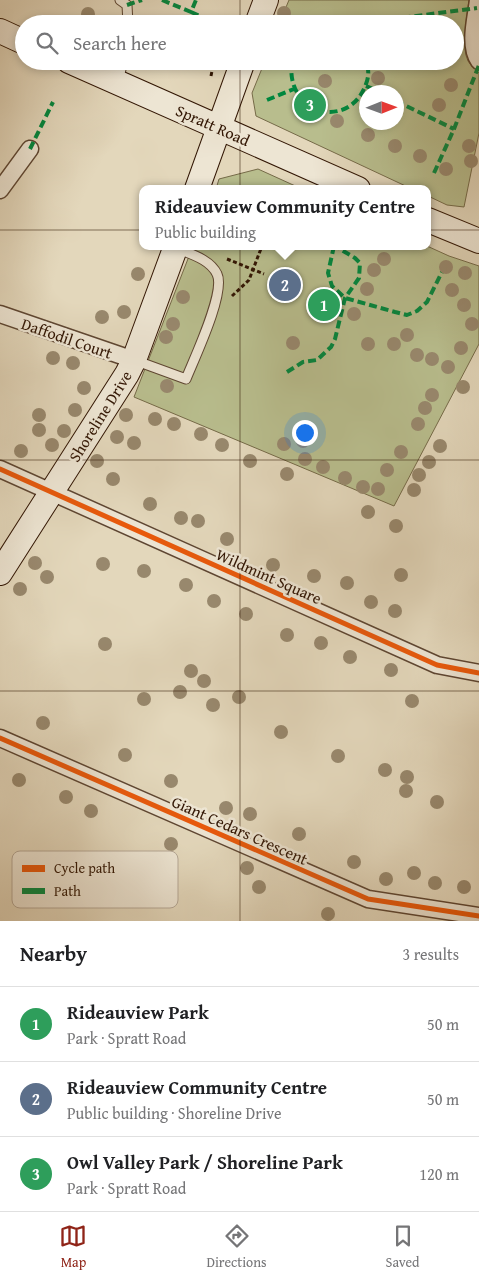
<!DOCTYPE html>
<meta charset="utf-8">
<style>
body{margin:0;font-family:"Gentium Book Plus",serif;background:#f2f2f2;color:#202124}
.compass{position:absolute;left:359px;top:85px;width:45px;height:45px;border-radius:50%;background:#fff;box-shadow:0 2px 8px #0003;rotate:89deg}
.you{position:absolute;left:304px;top:432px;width:18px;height:18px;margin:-12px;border:4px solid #fff;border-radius:50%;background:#1a73e8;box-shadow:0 0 0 8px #1a73e833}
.badge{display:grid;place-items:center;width:32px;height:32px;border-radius:50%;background:#8f2418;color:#fff;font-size:16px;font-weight:700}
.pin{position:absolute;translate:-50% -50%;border:2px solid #fff;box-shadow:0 1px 5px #0006}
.popup{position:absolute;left:139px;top:185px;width:292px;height:65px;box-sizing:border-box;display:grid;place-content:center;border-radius:10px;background:#fff;filter:drop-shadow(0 1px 4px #0005);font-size:16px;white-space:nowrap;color:#757577}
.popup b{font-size:19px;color:#202124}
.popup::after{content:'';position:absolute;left:50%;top:100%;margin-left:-10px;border:10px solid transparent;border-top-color:#fff}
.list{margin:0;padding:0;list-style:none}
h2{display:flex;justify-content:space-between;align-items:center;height:65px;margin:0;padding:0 20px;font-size:21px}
h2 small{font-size:16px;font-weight:400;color:#757577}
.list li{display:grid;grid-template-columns:32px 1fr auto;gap:15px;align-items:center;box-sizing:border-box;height:75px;padding:0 20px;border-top:1px solid #e0e0e0}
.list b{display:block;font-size:19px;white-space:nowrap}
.list p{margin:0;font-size:16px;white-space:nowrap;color:#757577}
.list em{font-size:16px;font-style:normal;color:#757577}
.icon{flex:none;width:28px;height:28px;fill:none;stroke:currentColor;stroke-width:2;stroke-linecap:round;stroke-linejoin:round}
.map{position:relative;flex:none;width:479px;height:921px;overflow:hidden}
.search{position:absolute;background:#fff;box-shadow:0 2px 8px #0003;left:15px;right:15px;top:15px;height:55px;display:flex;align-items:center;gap:12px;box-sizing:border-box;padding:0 18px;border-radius:28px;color:#757577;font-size:19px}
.sheet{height:290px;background:#fff}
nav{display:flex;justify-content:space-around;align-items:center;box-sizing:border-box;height:70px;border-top:1px solid #e0e0e0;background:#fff;font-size:14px;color:#757577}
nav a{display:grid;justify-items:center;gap:2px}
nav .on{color:#8f2418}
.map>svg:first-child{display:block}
.green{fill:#b8bd8d;stroke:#756a48;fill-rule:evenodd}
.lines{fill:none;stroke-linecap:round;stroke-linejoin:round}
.lane-casing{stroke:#5e4632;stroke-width:11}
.street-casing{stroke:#5e4632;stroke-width:19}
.secondary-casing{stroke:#321604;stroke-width:26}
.path{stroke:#321604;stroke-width:3;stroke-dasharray:4 2.5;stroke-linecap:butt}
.lane{stroke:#ede5d3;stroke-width:9}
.street{stroke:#ede5d3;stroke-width:16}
.secondary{stroke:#ede5d3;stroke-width:24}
.quiet{stroke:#00873e;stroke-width:4;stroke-dasharray:8 4;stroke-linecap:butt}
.cycleway-casing{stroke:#ede5d3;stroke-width:8}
.cycleway{stroke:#e8590c;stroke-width:5}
.tree{fill:#98886d}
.grid{fill:none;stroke:#321604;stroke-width:1;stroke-opacity:0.55}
.labels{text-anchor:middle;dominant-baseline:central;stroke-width:5;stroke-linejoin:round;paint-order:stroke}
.street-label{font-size:16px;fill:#321604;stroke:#ede5d3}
.key{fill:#ede5d3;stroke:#b5a795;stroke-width:1}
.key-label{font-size:14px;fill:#321604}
</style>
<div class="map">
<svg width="479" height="921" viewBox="0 0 479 921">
<rect width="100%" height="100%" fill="#e3d7bb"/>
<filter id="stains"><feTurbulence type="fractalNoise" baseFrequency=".004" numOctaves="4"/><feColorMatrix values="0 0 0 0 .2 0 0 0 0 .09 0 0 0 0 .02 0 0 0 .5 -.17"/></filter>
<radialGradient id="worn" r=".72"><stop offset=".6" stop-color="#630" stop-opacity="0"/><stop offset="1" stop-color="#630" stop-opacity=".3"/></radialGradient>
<path class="green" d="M289,0H469C467,15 461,48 468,61C471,66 475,69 479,73V133L464,207L447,205L428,196V189H412L256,116L252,93L265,61H455V24H279ZM366,92H396V122H366Z
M258,169L302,189H216L219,179Z
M193,246H427L449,256L479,266V344L394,506L134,397Z"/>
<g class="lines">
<defs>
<path id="lane" d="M120,0L127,5L128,24
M118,82L123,61
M134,360L186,379C194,359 226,292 217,274C210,259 190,254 176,248"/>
<path id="street" d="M478,0C476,18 468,45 479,61
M0,190L30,149
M0,314L134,360
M0,469L437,665L479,673
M0,738L368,899L479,916"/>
<path id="secondary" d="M257,24L266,0
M0,31L24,42
M69,61L358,189
M197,189L243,61
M428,220L479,241
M0,573L127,374L134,360L176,246"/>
</defs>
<use href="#lane" class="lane-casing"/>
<use href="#street" class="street-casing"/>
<use href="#secondary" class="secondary-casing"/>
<path class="path" d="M211,76L214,61
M227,259L264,274
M324,295L332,296L339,293
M232,296L249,280L262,246"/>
<use href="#lane" class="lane"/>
<use href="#street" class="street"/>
<use href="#secondary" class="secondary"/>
<path class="quiet" d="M162,0L191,12L196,0
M127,5L142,0
M191,12L218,24
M355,24L477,8
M292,61C284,114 349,132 366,84C369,77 369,68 366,61
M366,86L380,92
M267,100L294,89
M396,101L454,129
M30,149L53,102
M434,173L454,129L479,65
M354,189V187
M334,246L328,273L332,286L345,298L395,312L407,315L417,311L427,302L442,272
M287,372L303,362L317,360L331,347L335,339L345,298L359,278L360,263L355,258L335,246"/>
<defs>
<path id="cycleway" d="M0,469L437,665L479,673
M0,738L368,899L479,916"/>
</defs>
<use href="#cycleway" class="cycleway-casing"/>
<use href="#cycleway" class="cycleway"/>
</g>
<g class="tree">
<circle cx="284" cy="13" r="7"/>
<circle cx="88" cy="14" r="7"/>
<circle cx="378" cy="78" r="7"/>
<circle cx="325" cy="81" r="7"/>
<circle cx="451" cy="85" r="7"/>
<circle cx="439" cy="105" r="7"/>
<circle cx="337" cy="121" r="7"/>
<circle cx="368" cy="135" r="7"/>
<circle cx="395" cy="146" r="7"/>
<circle cx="469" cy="146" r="7"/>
<circle cx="420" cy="156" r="7"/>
<circle cx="471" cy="161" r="7"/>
<circle cx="446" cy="169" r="7"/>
<circle cx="384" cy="259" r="7"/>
<circle cx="446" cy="267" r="7"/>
<circle cx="374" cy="270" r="7"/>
<circle cx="465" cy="273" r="7"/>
<circle cx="138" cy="274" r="7"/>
<circle cx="367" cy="289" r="7"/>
<circle cx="452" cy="290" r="7"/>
<circle cx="183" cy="297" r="7"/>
<circle cx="464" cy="305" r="7"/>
<circle cx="124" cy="312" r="7"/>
<circle cx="354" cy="314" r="7"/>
<circle cx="102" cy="317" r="7"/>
<circle cx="173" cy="324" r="7"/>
<circle cx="472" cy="324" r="7"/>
<circle cx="407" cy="335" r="7"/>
<circle cx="166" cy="337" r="7"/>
<circle cx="293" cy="343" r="7"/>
<circle cx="368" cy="344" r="7"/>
<circle cx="394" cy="344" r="7"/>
<circle cx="461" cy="348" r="7"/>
<circle cx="417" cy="355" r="7"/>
<circle cx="53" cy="358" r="7"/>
<circle cx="432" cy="359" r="7"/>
<circle cx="73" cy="363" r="7"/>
<circle cx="448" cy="367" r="7"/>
<circle cx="167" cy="386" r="7"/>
<circle cx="463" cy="387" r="7"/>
<circle cx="84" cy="388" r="7"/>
<circle cx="432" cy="395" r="7"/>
<circle cx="425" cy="408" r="7"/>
<circle cx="75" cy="410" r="7"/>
<circle cx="39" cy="415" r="7"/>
<circle cx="126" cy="415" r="7"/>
<circle cx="155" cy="419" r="7"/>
<circle cx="174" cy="424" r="7"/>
<circle cx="418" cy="424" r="7"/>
<circle cx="39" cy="430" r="7"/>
<circle cx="64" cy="431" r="7"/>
<circle cx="201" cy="434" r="7"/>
<circle cx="117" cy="437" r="7"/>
<circle cx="303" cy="441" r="7"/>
<circle cx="134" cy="443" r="7"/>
<circle cx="284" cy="444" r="7"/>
<circle cx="52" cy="445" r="7"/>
<circle cx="222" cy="445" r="7"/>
<circle cx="440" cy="446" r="7"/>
<circle cx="21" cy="451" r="7"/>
<circle cx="401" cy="452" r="7"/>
<circle cx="305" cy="459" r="7"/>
<circle cx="97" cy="461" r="7"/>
<circle cx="250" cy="461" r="7"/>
<circle cx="429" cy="462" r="7"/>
<circle cx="323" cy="467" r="7"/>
<circle cx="387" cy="470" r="7"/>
<circle cx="287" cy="474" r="7"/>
<circle cx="419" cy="475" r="7"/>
<circle cx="345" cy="478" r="7"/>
<circle cx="113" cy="479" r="7"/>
<circle cx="363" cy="487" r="7"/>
<circle cx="378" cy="489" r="7"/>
<circle cx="414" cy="490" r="7"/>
<circle cx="150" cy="504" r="7"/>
<circle cx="368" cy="512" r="7"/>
<circle cx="181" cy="518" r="7"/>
<circle cx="198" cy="521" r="7"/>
<circle cx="396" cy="526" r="7"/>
<circle cx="227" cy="539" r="7"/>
<circle cx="35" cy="563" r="7"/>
<circle cx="103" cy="564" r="7"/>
<circle cx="273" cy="565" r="7"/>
<circle cx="144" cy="571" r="7"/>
<circle cx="401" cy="575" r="7"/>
<circle cx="314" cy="576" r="7"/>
<circle cx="47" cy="577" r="7"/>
<circle cx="347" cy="583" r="7"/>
<circle cx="186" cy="585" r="7"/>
<circle cx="20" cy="589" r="7"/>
<circle cx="214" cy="601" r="7"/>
<circle cx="371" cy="602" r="7"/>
<circle cx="395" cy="611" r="7"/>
<circle cx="246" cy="614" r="7"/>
<circle cx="287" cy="635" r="7"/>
<circle cx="321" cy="643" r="7"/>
<circle cx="105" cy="644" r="7"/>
<circle cx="350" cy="657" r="7"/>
<circle cx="391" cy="670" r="7"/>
<circle cx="191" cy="671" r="7"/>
<circle cx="204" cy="681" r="7"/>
<circle cx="180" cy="692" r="7"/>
<circle cx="239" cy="697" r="7"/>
<circle cx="144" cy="699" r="7"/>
<circle cx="412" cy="701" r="7"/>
<circle cx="213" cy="705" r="7"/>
<circle cx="43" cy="723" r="7"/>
<circle cx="281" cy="732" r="7"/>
<circle cx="125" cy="755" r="7"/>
<circle cx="338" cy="756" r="7"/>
<circle cx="385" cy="770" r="7"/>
<circle cx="407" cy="777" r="7"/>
<circle cx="19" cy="780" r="7"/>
<circle cx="171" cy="781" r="7"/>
<circle cx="406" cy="791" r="7"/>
<circle cx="66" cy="797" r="7"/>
<circle cx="437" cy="802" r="7"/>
<circle cx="226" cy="808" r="7"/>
<circle cx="91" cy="811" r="7"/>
<circle cx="250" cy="814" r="7"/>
<circle cx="299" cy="834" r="7"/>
<circle cx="171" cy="844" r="7"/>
<circle cx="354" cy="862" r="7"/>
<circle cx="247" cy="868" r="7"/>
<circle cx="414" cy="873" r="7"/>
<circle cx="386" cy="879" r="7"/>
<circle cx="435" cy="883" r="7"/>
<circle cx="259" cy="887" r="7"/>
<circle cx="464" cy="887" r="7"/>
<circle cx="122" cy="893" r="7"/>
<circle cx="82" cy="901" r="7"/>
<circle cx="328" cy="914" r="7"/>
</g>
<path class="grid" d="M240,0V24M240,61V921M0,230H479M0,460H479M0,691H479"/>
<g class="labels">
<g class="street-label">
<text transform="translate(213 125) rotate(24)">Spratt Road</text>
<text transform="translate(67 338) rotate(19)">Daffodil Court</text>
<text transform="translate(100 416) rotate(-58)">Shoreline Drive</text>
<text transform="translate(269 576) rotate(24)">Wildmint Square</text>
<text transform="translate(240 830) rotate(24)">Giant Cedars Crescent</text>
</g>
</g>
<rect x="12" y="851" width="166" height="57" rx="8" class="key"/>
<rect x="22" y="865" width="23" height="7" fill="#e8590c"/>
<rect x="22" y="888" width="23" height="6" fill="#00873e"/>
<g class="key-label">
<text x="54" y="873">Cycle path</text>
<text x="54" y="896">Path</text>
</g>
<rect width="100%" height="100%" filter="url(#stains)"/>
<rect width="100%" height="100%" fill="url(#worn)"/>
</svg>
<svg class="compass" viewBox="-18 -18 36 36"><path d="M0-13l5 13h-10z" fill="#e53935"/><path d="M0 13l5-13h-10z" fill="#757577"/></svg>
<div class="you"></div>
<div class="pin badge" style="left:324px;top:305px;background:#2e9e5b">1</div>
<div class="pin badge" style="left:285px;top:285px;background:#5c6f8a">2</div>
<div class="popup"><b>Rideauview Community Centre</b>Public building</div>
<div class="pin badge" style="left:310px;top:105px;background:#2e9e5b">3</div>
<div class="search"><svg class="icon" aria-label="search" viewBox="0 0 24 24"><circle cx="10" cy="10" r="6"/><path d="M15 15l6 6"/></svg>Search here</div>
</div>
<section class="sheet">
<h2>Nearby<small>3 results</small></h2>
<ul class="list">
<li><span class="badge" style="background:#2e9e5b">1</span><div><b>Rideauview Park</b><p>Park · Spratt Road</p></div><em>50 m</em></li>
<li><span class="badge" style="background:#5c6f8a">2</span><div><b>Rideauview Community Centre</b><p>Public building · Shoreline Drive</p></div><em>50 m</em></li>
<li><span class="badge" style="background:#2e9e5b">3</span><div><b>Owl Valley Park / Shoreline Park</b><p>Park · Spratt Road</p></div><em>120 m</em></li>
</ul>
</section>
<nav>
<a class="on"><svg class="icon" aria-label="map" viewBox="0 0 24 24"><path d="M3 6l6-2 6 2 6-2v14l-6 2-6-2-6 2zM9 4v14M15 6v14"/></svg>Map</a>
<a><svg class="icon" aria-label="directions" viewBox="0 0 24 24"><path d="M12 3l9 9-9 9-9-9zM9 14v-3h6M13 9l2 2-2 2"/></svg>Directions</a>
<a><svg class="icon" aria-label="saved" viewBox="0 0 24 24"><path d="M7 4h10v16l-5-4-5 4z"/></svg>Saved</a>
</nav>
